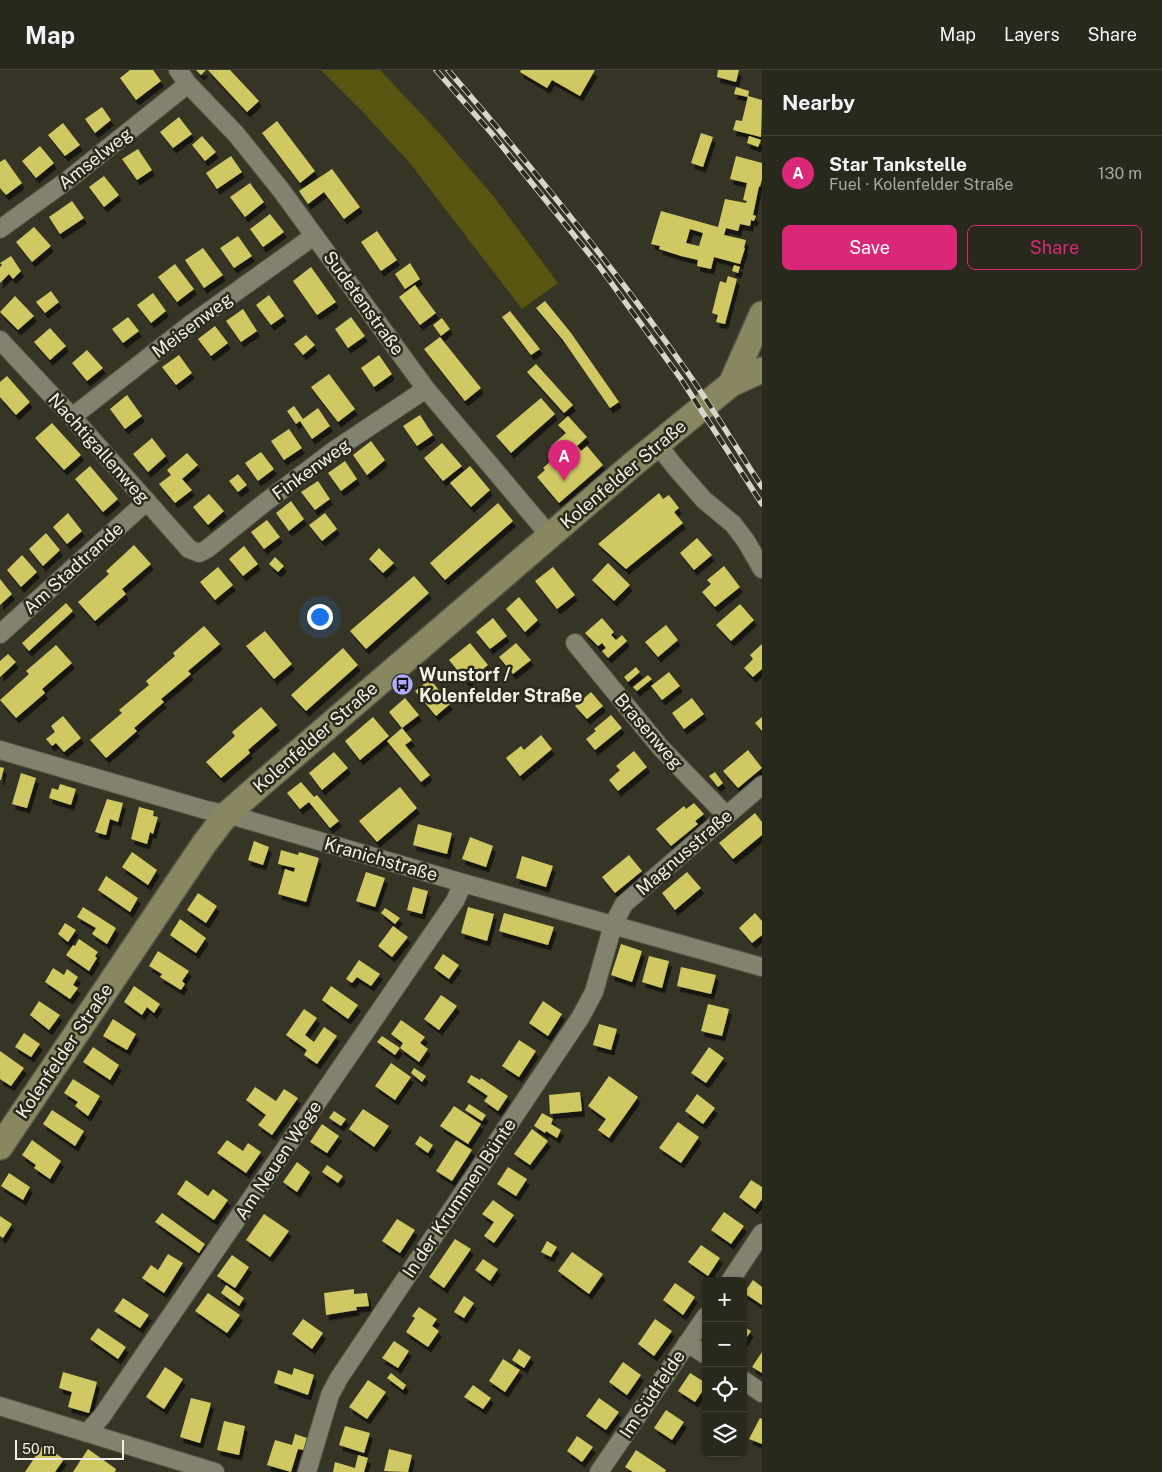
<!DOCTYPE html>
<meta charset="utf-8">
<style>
body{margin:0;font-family:"Public Sans",sans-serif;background:#303025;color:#f1f3f6}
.controls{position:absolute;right:15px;bottom:15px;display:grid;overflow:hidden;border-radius:8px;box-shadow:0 1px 4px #0004}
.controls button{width:45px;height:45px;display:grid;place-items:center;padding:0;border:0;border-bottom:1px solid #44443b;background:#28281c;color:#f1f3f6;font:25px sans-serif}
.scale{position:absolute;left:15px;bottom:12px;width:109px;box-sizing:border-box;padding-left:5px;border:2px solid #f1f0e6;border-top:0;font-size:14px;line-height:18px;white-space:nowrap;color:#f1f0e6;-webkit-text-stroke:4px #2c2b1b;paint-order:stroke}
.you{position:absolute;left:319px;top:546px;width:18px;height:18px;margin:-12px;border:4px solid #fff;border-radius:50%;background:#1a73e8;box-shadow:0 0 0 8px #1a73e833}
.badge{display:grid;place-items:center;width:32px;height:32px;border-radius:50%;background:#db2777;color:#fff;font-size:16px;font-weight:700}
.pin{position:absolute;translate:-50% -41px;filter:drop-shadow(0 1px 2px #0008)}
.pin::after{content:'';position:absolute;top:26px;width:18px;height:15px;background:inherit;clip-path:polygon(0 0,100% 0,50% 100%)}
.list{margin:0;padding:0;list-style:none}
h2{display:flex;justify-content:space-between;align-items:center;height:65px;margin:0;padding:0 20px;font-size:21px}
h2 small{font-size:16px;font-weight:400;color:#a5a6a3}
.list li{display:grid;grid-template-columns:32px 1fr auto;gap:15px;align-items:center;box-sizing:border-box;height:75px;padding:0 20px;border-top:1px solid #44443b}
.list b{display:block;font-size:19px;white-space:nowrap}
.list p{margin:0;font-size:16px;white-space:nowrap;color:#a5a6a3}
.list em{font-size:16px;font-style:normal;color:#a5a6a3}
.actions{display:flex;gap:10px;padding:15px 20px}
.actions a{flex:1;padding:11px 0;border:1px solid #db2777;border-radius:8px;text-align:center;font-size:18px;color:#db2777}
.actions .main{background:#db2777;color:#fff}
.icon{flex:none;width:28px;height:28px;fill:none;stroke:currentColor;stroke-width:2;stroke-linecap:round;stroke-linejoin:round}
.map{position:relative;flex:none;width:762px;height:1402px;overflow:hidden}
header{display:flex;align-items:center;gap:30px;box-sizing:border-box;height:70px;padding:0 25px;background:#28281c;border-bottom:1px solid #44443b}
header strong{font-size:24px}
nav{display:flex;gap:28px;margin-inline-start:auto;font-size:18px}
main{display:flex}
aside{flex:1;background:#28281c}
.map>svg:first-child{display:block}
.green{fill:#59540f}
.building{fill:#d0c964;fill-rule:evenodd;filter:url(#shadow)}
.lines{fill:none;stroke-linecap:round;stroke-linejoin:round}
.minor-casing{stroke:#545345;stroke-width:20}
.secondary-casing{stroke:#545345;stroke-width:28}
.minor{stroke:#82826f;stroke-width:18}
.secondary{stroke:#888761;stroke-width:25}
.rail-casing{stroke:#d6d5ca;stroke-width:5.5}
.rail{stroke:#2c2b1b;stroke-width:4;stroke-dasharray:11;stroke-linecap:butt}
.labels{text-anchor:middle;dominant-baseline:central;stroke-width:5;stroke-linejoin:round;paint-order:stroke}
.street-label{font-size:18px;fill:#f1f0e6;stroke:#2c2b1b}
.poi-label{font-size:18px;font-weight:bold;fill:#f1f0e6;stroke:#2c2b1b;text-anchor:start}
</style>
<header>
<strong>Map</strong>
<nav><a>Map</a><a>Layers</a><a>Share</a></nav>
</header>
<main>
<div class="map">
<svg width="762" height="1402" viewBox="0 0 762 1402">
<defs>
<filter id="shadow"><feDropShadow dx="3" dy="5.5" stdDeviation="0" flood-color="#0009"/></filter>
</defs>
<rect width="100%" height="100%" fill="#363525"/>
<path class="green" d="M321,0H380L440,64L494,127L558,213L522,239L409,92L361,40Z"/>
<path class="building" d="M130,0H153L161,11L136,30L120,8Z
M196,0H206L201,5Z
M208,0H230L259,31L247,42Z
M521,0H595L580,26L552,10L547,18L520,2Z
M718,0H739L736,12L717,7Z
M736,17L749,21L748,27L734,24Z
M748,26L762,30L761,67L733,60L736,50L742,51Z
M102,37L111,50L95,63L85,49Z
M179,47L192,64L173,78L160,62Z
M277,51L315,101L300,113L262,63Z
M63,53L80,75L65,86L48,65Z
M701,63L713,67L703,97L691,93Z
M202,66L216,82L205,91L192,75Z
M749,66L761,70L758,77L747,73Z
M40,76L54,93L36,108L22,91Z
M138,79L152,100L137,110L122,89Z
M231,86L242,102L217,119L206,103Z
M736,86L762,93V109L760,117L759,116L753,145L756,146L754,151L751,150L750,156L740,154L738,161L726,158L724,165L746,170L744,178H745L740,194L714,187L711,199L697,196L698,190L681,186L659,179L660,176L651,174L661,141L718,157L725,129L746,133L747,131L743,130L747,113L730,109ZM690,159L703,163L699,176L686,173Z
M5,89L22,113L6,125L0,118V92Z
M332,99L360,137L344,149L324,122L308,134L299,121Z
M104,106L119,125L104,137L89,117Z
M250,113L264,132L245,147L230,127Z
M72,131L84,148L60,164L49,147Z
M270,144L284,162L263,177L250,159Z
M34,157L51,176L32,192L16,172Z
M377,161L397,190L381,201L361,172Z
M238,166L252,186L234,198L220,178Z
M203,178L223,205L204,218L185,190Z
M11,186L21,201L13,209L9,204L0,213V197L2,195L0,193Z
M410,193L420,209L405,219L395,204Z
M175,194L194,219L177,232L158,207Z
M734,195L740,197L738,203L732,201Z
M311,197L336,232L317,245L293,211Z
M728,206L737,209L725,254L716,252L718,245L712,243L720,211L726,213Z
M415,215L436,243L420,255L399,227Z
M51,221L59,232L45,243L36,232Z
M153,223L166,241L151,253L137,235Z
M269,225L284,246L271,255L256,235Z
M15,226L34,246L18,260L0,242Z
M545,231L571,263L619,332L610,338L563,270L536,238Z
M243,239L257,261L241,272L226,251Z
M510,241L540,279L531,285L502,247Z
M128,247L139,261L123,273L112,259Z
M351,247L365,266L348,278L335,259Z
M442,248L450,259L441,266L433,255Z
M215,256L228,273L211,286L198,269Z
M50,258L66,276L50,290L34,272Z
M306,265L315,275L303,285L294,274Z
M440,267L481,318L465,331L424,279Z
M87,280L103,298L87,311L72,293Z
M179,285L192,303L176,315L162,297Z
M379,285L392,304L374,317L361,298Z
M536,294L573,335L564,343L527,302Z
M329,304L355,339L338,352L311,317Z
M7,306L30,332L16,345L0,327V312Z
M127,325L142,346L125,359L110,339Z
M541,328L555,344L511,383L496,366Z
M294,336L303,349L318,338L330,356L312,369L300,351L296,354L287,341Z
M420,345L433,365L417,376L403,356Z
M568,346L587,367L577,376L581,381L587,376L603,395L559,433L537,407L545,400L543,398L558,385L551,376L566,363L558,355Z
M52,353L81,385L64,400L35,368Z
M289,359L302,378L284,390L271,371Z
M152,368L166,386L148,402L133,384Z
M371,371L385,390L367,405L353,385Z
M442,373L462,396L443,411L424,388Z
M261,382L274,399L258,411L245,393Z
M187,383L198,395L182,409L192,420L175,433L159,414L171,405L167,400Z
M345,391L357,409L341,421L328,403Z
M90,396L118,429L103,442L75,409Z
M470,396L490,420L471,437L450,413Z
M238,404L247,415L238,422L229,411Z
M318,411L330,429L315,440L301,422Z
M659,423L663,429L669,425L679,438L674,442L683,453L626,499L598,474Z
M209,424L224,441L208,455L193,437Z
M291,431L304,449L289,461L276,443Z
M498,433L513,451L445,510L430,493Z
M68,443L82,461L67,474L53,457Z
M325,443L337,459L322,471L309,455Z
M267,450L280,467L264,479L251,462Z
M46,463L60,480L43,496L29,479Z
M697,468L712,485L694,500L680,483Z
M134,475L151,494L122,519L126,524L95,551L78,532L109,504L106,501Z
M244,476L258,494L243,506L229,489Z
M379,478L394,493L383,503L369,489Z
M22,485L37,502L21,517L7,500Z
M275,487L284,496L278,502L269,494Z
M608,493L630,515L614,531L592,510Z
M724,496L740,517L715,537L702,522L711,514L707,510Z
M218,497L233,515L215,530L200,512Z
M553,497L575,525L557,539L535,511Z
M414,506L429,523L366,579L350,561Z
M0,509L12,524L0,535Z
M519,527L538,550L525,562L506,539Z
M66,533L73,541L29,581L22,573Z
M740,534L754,550L731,571L716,555Z
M493,548L507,566L490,579L476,562Z
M602,548L614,562L611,565L616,570L622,565L627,571L608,588L602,581L606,578L602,573L598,576L585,563Z
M666,555L678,570L658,587L645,572Z
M204,556L220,574L188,601L191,604L161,629L164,632L134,658L137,661L106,688L90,670L122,643L119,640L149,615L146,611L175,586L173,583Z
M265,561L292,594L274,609L246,576Z
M470,573L488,595L467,612L449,590Z
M516,573L531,590L513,604L499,587Z
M762,574V599L753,607L744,598L753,589L750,585Z
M56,575L72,593L42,619L45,623L16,648L0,630L29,604L26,601Z
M343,578L358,595L306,641L291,625Z
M8,584L16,592L0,607V591Z
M636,597L640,602L628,612L624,607Z
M669,602L680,616L662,630L651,616Z
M648,605L652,609L637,621L633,617Z
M430,609L450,634L436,646L415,621Z
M591,622L603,636L587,649L575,636Z
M405,628L419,645L402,658L412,670L405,675L430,705L421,712L387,671L402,658L389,642Z
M692,628L704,644L684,659L672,643Z
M261,637L277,655L248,680L250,683L221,708L206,692L235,666L232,662Z
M611,645L622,658L595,680L586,669L596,661L594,659Z
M63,646L81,668L64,682L56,673L52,676L46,669L55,662L51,656Z
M373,647L389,666L360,690L345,671Z
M762,647V661L755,653Z
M541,665L552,679L520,706L506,688L521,676L524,680Z
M748,680L762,698L738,718L723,701Z
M634,681L647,697L618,721L609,710L620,700L616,696Z
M334,682L348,698L322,720L309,703Z
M0,697L4,698L1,710H0Z
M715,702L723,713L718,717L709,706Z
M21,703L36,708L27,738L12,734Z
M301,712L314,727L317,725L339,751L330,758L309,732L300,739L287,723Z
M60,714L76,719L71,735L49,728L52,718L58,720Z
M400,717L417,738L377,772L359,751Z
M107,729L123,733L118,752L110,749L106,765L95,762Z
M694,733L704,744L695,751L698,754L671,776L656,759L684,736L686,739Z
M139,737L154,741L153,746L158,747L153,764L150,762L147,774L131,769Z
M755,743L762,752V765L733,789L719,773Z
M418,754L452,763L447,784L413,775Z
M470,767L493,776L486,797L462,789Z
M254,771L269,777L263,795L248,790Z
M281,780L298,785L299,782L319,788L306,832L278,824L285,799L294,802L295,798L278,794Z
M132,782L157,800L148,815L122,797Z
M629,785L642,801L615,823L602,807Z
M522,786L553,796L546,817L516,808Z
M366,802L385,808L375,837L356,831Z
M687,802L701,818L675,840L662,823Z
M106,806L138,828L130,842L98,820Z
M413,817L428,821L422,844L407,840Z
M198,823L217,836L206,853L187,840Z
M83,837L116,858L107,874L92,864L96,858L77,847Z
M468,837L494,844L487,871L461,863Z
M385,838L400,848L395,854L381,843Z
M504,843L554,857L548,875L499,861Z
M755,843L762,851V865L752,873L739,858Z
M180,849L206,868L196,883L170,865Z
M65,853L76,860L68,872L58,864Z
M393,856L408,867L392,887L378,876Z
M79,869L98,882L95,886L97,888L89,901L66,885L73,875L75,876Z
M621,874L642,881L632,912L611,905Z
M158,881L189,901L182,911L185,914L181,920L160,907L162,904L149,896Z
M443,884L459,895L449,909L434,898Z
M649,886L669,891L662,918L642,912Z
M359,890L380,904L371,916L357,907L352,913L346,909Z
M681,897L716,905L711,924L677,916Z
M53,898L64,905L67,899L78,907L73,915L78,918L70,929L45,912Z
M134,916L160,934L154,943L147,937L142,945L124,932Z
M331,916L358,935L348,949L322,930Z
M441,925L457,936L439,960L424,949Z
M39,931L60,945L49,960L30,945Z
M543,931L562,944L548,966L529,953Z
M708,934L729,939L722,966L701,961Z
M304,939L317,948L305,965L314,972L324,957L337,966L317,994L304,985L307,980L286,965Z
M113,949L136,964L127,980L103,966Z
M401,950L425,967L420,973L428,979L419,992L400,978L403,973L391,964Z
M599,954L617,959L611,980L593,975Z
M24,963L40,974L31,987L15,977Z
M382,966L400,978L395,985L377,972Z
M519,970L536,981L519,1007L502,996Z
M93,977L119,995L110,1010L83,992Z
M709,977L724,988L706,1013L691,1003Z
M0,981L24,998L11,1016L0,1009Z
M391,993L411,1007L395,1030L375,1016Z
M414,998L426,1006L422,1012L411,1003Z
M471,1005L480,1010L481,1008L508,1026L498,1041L484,1031L488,1026L467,1012Z
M609,1006L638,1027L609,1068L598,1060L606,1049L588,1036Z
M73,1009L100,1026L88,1046L75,1036L78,1032L64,1023Z
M255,1017L276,1031L284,1019L298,1028L272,1065L258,1055L266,1045L246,1030Z
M580,1022L582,1041L550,1044L549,1025Z
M697,1024L715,1038L703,1054L685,1041Z
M469,1034L486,1045L482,1051L465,1040Z
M454,1036L481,1054L468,1074L440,1056Z
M363,1039L389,1056L374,1077L349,1059Z
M52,1040L84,1061L75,1076L43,1054Z
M334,1041L346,1049L341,1056L329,1048Z
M542,1043L553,1049L551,1054L561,1060L557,1068L546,1061L545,1063L534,1056Z
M678,1052L699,1067L681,1093L659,1078Z
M322,1054L339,1066L327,1083L310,1072Z
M532,1059L548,1071L530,1095L514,1084Z
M420,1066L433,1075L428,1083L415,1074Z
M32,1070L61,1091L50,1109L34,1098L36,1095L22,1085Z
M227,1070L243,1081L248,1073L261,1082L246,1103L217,1083Z
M456,1070L472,1080L452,1111L436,1101Z
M297,1092L310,1102L297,1122L283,1112Z
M327,1095L343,1106L338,1113L322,1102Z
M508,1097L527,1109L516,1126L497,1114Z
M9,1103L30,1117L23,1130L1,1116Z
M186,1110L208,1126L213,1119L228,1130L214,1150L177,1124Z
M751,1110L762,1117V1129L755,1139L739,1127Z
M493,1130L514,1145L494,1173L484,1166L494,1152L482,1144Z
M724,1142L744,1156L731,1174L711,1160Z
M162,1143L205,1174L199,1183L155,1152Z
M264,1144L289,1161L270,1187L246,1170Z
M0,1146L12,1154L3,1168L0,1166Z
M397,1149L415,1160L400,1183L382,1171Z
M455,1169L471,1179L444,1218L429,1207Z
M547,1171L557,1177L551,1187L541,1182Z
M701,1175L720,1188L708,1206L688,1192Z
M572,1182L603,1204L589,1224L558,1201Z
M168,1184L183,1193L164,1223L142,1208L151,1195L158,1200Z
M232,1185L249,1197L235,1218L217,1206Z
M483,1189L498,1199L490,1211L475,1200Z
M753,1210L762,1217V1235L744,1223Z
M675,1213L695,1227L683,1245L663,1230Z
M226,1215L244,1228L239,1236L221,1223Z
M354,1219V1224L367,1223L369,1236L356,1237L357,1240L326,1245L324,1223Z
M208,1223L240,1245L227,1263L195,1241Z
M464,1226L474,1233L464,1248L454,1242Z
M123,1228L149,1245L140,1258L114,1241Z
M419,1237L437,1249L432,1256L439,1261L428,1277L406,1262L415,1248L412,1246Z
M303,1249L323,1263L312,1279L292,1264Z
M655,1249L672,1261L654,1286L638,1274Z
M743,1256L751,1261L743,1273Z
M98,1258L126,1277L118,1289L90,1269Z
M394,1271L409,1281L398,1298L382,1288Z
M519,1279L531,1287L524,1298L512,1290Z
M762,1282V1303L752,1297Z
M503,1289L520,1300L505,1322L489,1311Z
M623,1292L641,1305L627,1325L609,1312Z
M165,1297L183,1309L164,1339L146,1327Z
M294,1298L314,1305L308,1325L274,1313L278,1300L292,1305Z
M63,1302L97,1312L89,1343L68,1337L72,1322L59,1318Z
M391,1303L406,1315L403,1320L387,1308Z
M690,1303L706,1313V1316L695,1332L678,1321Z
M368,1310L386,1322L367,1349L349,1337Z
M473,1315L491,1328L483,1339L464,1327Z
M191,1328L211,1333L200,1373L180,1367Z
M599,1328L619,1342L606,1360L586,1346Z
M666,1340L684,1352L672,1370L654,1358Z
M760,1348L762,1349V1374L749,1369Z
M224,1351L245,1356L239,1385L217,1380Z
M345,1356L370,1363L364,1383L339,1375Z
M295,1364L307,1368L304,1380L298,1379L291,1402L267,1395L275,1370L292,1375Z
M577,1366L593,1377L582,1392L567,1381Z
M43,1375L64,1389L55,1402H25Z
M88,1379L116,1399L115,1402H73Z
M389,1379L412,1385L408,1402L384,1401Z
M636,1380L666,1400L665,1402H633L625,1397Z
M358,1385L368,1388L364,1402H333L335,1392L355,1398Z"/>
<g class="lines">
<defs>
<path id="minor" d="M178,0L188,14L236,64L281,120L426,319L550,466
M0,159L69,109L188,14
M0,270L72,347L189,479L199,483L207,479L263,434L336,379L426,319
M72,347L191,254L314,166
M657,374L676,398L704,430L733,454L746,471L762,499
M0,564L147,431
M575,573L661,678L726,745
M0,680L206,740L227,744L463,813L762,897
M730,1211L762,1163
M687,1273L706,1285
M743,1310L762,1323
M0,1336L215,1402
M87,1363L102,1346L455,831L463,813
M307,1402L330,1325L339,1308L580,948L594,922L613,855L624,834L762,715
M599,1402L706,1246"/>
<path id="secondary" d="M731,314L762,244
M0,1077L204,774L227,744L260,715L632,395L731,314L762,300"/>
</defs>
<use href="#minor" class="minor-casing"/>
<use href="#secondary" class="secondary-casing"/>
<use href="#minor" class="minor"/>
<use href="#secondary" class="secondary"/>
<defs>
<path id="rail" d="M436,0L493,65L599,196L681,309L762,434
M448,0C532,97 614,197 688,303C714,340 737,379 762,417"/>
</defs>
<use href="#rail" class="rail-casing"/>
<use href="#rail" class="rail"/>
</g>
<defs>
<symbol id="bus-disc" viewBox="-11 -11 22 22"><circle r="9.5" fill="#b0aefa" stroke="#2c2b1b"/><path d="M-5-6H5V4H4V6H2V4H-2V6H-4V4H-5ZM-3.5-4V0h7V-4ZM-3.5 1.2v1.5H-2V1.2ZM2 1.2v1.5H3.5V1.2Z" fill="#111"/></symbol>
</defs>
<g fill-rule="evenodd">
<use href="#bus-disc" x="390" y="602" width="25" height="25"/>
</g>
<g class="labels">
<g class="street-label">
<text transform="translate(95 88) rotate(-38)">Amselweg</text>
<text transform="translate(364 233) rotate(54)">Sudetenstraße</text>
<text transform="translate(192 255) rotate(-37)">Meisenweg</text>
<text transform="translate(99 378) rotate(48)">Nachtigallenweg</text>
<text transform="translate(311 399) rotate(-36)">Finkenweg</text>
<text transform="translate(623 404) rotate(-40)">Kolenfelder Straße</text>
<text transform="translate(73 498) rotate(-42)">Am Stadtrande</text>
<text transform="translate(649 661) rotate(49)">Brasenweg</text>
<text transform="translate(315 667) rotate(-41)">Kolenfelder Straße</text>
<text transform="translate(684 782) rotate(-41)">Magnusstraße</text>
<text transform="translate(381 789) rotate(16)">Kranichstraße</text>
<text transform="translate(64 981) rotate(-56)">Kolenfelder Straße</text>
<text transform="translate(278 1090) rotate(-56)">Am Neuen Wege</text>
<text transform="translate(459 1128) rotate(-56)">In der Krummen Bünte</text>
<text transform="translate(652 1324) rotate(-56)">Im Südfelde</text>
</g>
<g class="poi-label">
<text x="419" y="604">Wunstorf /<tspan x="419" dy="21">Kolenfelder Straße</tspan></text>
</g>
</g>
</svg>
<div class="controls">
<button>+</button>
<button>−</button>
<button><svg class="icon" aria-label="locate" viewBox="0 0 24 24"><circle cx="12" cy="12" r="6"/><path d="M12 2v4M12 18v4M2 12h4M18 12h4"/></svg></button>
<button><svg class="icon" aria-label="layers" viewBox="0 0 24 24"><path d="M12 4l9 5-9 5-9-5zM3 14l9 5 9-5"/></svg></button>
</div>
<div class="scale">50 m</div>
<div class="you"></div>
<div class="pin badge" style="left:564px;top:411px">A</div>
</div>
<aside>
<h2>Nearby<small></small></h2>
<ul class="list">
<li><span class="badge">A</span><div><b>Star Tankstelle</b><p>Fuel · Kolenfelder Straße</p></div><em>130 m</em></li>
</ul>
<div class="actions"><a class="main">Save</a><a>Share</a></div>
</aside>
</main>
